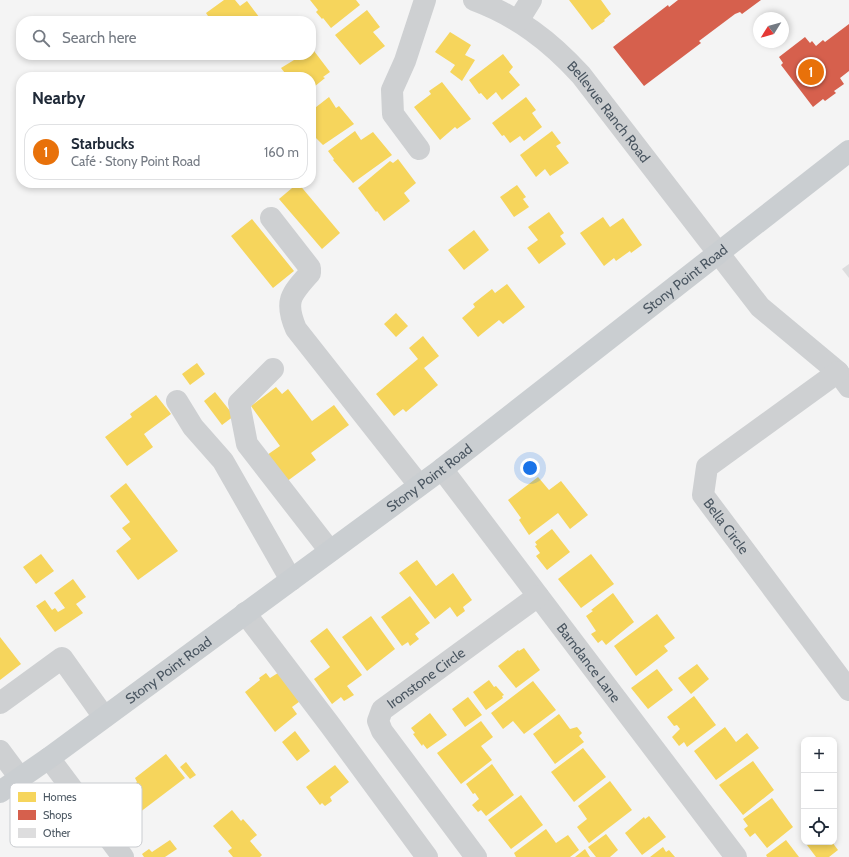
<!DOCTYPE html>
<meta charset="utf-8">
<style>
body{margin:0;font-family:Cabin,sans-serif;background:#f2f2f3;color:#1f2937}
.controls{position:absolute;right:12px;bottom:12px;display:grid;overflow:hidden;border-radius:8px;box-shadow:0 2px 6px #0003}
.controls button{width:36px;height:36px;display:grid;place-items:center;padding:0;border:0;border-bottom:1px solid #e0e1e3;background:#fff;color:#1f2937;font:20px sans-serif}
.compass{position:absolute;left:753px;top:12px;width:36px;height:36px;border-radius:50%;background:#fff;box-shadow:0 2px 6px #0003;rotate:233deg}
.you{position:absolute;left:530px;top:468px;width:14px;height:14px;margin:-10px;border:3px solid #fff;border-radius:50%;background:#1a73e8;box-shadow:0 0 0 6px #1a73e833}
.badge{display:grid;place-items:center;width:26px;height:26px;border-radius:50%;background:#d93025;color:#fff;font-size:13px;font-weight:700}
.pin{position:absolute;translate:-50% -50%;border:2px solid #fff;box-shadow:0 1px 4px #0006}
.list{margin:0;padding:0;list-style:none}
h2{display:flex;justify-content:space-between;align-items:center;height:52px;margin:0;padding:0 16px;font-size:17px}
h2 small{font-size:13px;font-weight:400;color:#747a83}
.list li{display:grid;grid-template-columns:26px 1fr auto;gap:12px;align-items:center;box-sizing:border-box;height:56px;margin:0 8px 8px;padding:0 8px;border:1px solid #e0e1e3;border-radius:16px}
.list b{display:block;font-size:15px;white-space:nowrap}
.list p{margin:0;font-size:13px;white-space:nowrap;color:#747a83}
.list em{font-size:13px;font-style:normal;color:#747a83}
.icon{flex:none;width:22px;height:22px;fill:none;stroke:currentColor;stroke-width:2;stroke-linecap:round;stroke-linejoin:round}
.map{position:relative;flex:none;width:849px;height:857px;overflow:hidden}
.search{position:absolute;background:#fff;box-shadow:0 2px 6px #0003;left:16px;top:16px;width:300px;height:44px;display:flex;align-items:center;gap:10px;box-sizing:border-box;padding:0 14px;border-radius:16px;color:#747a83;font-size:15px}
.panel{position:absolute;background:#fff;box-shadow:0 2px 6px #0003;left:16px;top:72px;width:300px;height:116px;border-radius:16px}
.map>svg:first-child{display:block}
.homes{fill:#f6d55c}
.shops{fill:#d6604d}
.building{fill:#ddddde}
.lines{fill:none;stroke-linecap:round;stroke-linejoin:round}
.minor{stroke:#ced0d2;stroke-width:22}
.major{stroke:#caced1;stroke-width:22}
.labels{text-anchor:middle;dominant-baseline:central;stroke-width:4;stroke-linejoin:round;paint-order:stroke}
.street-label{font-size:14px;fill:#4a5661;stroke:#fff}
.key{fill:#fff;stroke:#c9ccd0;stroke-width:1}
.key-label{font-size:11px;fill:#4a5661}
</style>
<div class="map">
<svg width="849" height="857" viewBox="0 0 849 857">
<rect width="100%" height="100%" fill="#f4f4f4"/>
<path class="homes" d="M224,0H235L240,6L247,1L262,21H208L210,19L206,13Z
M310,0H356L360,5L331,28L323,18L322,19L316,12L318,10Z
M569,0H601L611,14L604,20L605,21L592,30Z
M367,10L380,27L373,32L385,46L360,65L335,35Z
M450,32L471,45L465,55L475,60L462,81L450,72L455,65L435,52Z
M311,47L330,72L323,77L325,78L314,87L313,86L311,87V77H288L281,68L294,60L291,55H311Z
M503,54L513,67L509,72L520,85L502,100L496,92L487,100L481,93L479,94L469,80Z
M442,82L471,119L457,129L455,127L440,140L414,107L431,94L429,91Z
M329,97L336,108L339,106L354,124L323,145L311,133V111Z
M526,97L536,110L532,113L542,127L524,141L520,136L510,143L504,135L502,136L492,123Z
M355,131L361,140L373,132L392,155L353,183L333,160L334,159L328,151Z
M552,131L561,143L556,146L569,163L550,176L545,169L536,177L520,155Z
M398,159L416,183L404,193L410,201L384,221L377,211L376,212L358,188L390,161L393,163Z
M298,183L340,233L322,249L279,199Z
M517,185L526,197L523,199L529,207L514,217L500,197Z
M549,212L564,233L560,236L566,244L539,264L527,248L538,240L528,227Z
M603,217L610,227L623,218L642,245L631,253L630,251L616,261L614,258L604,266L580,233Z
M252,219L294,271L273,288L231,236Z
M474,230L489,250L464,270L448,250Z
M507,284L525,307L503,324L499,320L478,337L462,318L475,307L473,304L492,289L495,293Z
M396,313L408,326L396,337L384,324Z
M423,336L439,356L424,368L438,385L406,412L403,409L394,416L376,394L418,359L409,348Z
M197,363L205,374L190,385L182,374Z
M276,387L282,394L288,389L312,421L334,405L349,425L311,453L316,460L286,482L267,455L280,446L251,406Z
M215,392L234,416L222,425L204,401Z
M156,395L171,414L144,434L153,447L127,466L105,437L132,417L130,414Z
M538,477L549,490L561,481L588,515L570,529L558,513L529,535L519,520L521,518L508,500Z
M126,483L178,551L138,580L116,551L131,539L122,528L130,522L110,496Z
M552,529L570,552L547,570L536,556L540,553L535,546L537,545L535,542Z
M41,554L54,571L36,584L23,567Z
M591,554L614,584L581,608L558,579Z
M417,560L436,586L453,573L472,600L463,607L465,611L457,617L450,607L435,619L399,573Z
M73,579L86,597L76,604L83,613L55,632L36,606L45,600L52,610L55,608L58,612L65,608L54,593Z
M613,593L634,622L606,645L602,640L598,643L591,634L596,631L586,616L593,611L591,610Z
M410,596L430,623L415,634L419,639L410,646L408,642L402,646L381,617Z
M657,614L675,638L664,646L668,651L636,676L614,646Z
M371,616L395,649L367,671L342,637Z
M327,628L362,675L347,686L354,695L344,701L341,697L332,704L314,679L330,667L310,641Z
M0,637L21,664L0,680Z
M524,648L540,670L516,688L498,666L518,650L519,651Z
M697,664L709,679L691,694L678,678Z
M657,669L673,690L648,709L631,688Z
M281,671L303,699L292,707L297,714L275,732L245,692L260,680L259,678L266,673L270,678Z
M489,680L494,687L496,686L504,695L502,696L503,698L486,710L473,692Z
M533,681L556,710L524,734L513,721L503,729L491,713Z
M694,696L716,725L687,747L684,742L679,746L672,737L680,729L677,725L674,726L667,717Z
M468,697L482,715L465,727L452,709Z
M430,713L447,735L427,749L423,744L422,746L413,734L415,733L411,728Z
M559,714L570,729L577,727L582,733L579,736L584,742L555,764L533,734Z
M481,721L493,737L481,746L492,760L461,784L437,753Z
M725,727L736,742L747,733L759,748L716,780L694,751Z
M295,731L310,751L297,761L282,742Z
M583,748L606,777L574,802L551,772Z
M166,754L185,778L127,822L111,802L137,782L135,778Z
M753,761L774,790L743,815L719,785Z
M186,762L196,775L190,779L180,767Z
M492,764L514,795L486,816L481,810L478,812L472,805L479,799L475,793L473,794L466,784Z
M335,765L349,782L330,797L332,801L325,806L322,803L320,805L306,787Z
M610,781L632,810L589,843L577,827L587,819L578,806Z
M521,795L543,825L511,849L488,820Z
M772,798L793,827L767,848L755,833L750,837L744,829L748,826L743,819Z
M232,810L241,821L243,819L257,835L250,841L262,855L260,857H233L228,851L232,848L213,826Z
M649,816L666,837L642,855L625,833L644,817L645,819Z
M546,829L556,843L568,835L579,850L570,857H516L514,853Z
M606,834L618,850L610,857H596L588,847Z
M170,840L177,849L165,857H144L142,854L149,849L152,852Z
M786,840L799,857H767L766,855Z
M811,842H832L838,850L829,857H816L807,845Z
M663,847L666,852L669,850L675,857H650Z
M585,849L590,857H575Z"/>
<path class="shops" d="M678,0H761L742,14L740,12L735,14L699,41L701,43L644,86L613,47L668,5L669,7Z
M849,24V71L840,78L844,84L834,91L836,93L825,101L823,99L813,107L781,65L783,63L779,57L805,37L810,43L812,41L816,46L823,40L825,42Z"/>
<path class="building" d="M849,264V278L842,269Z"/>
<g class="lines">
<g class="minor">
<path id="s1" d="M474,0C517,16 550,41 581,75L760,307L838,372L849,387"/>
<path d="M518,21L531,0"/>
<path d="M419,149L393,114L392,90L405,61L425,0"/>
<path d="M271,218L310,268V273C291,294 284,301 296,329L419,485"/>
<path d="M273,369L239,403L247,444L330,551"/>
<path id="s2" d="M838,372L707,467L703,495L849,690"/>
<path d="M177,401L193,427L223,461L291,580"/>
<path id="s3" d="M442,469L736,857"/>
<path d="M245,613L330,725L427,857"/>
<path d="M0,703L62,658L104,717"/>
<path d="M0,751L20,778"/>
<path d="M49,758L123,857"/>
<path id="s4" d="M476,857L382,731L378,721L382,710L538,596"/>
</g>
<path class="major" id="s5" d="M0,792L49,758L442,469L849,151"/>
</g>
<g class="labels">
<g class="street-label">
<text stroke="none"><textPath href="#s1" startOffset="178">Bellevue Ranch Road</textPath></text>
<text stroke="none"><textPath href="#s5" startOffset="856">Stony Point Road</textPath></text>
<text stroke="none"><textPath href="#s5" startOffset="532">Stony Point Road</textPath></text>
<text stroke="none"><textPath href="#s2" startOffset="229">Bella Circle</textPath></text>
<text stroke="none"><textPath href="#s3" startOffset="243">Barndance Lane</textPath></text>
<text stroke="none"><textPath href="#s5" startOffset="208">Stony Point Road</textPath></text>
<text stroke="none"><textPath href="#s4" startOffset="234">Ironstone Circle</textPath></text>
</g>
</g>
<rect x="10" y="783" width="132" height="64" rx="6" class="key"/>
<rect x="18" y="792" width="18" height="10" fill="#f6d55c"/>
<rect x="18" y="810" width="18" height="10" fill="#d6604d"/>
<rect x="18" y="828" width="18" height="10" fill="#ddddde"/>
<g class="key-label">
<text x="43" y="801">Homes</text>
<text x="43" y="819">Shops</text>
<text x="43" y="837">Other</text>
</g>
</svg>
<div class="controls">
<button>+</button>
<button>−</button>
<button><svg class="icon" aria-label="locate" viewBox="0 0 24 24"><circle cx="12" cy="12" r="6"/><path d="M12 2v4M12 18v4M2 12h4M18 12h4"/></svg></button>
</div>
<svg class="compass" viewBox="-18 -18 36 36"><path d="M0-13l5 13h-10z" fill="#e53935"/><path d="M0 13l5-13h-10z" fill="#747a83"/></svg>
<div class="you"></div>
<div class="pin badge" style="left:811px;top:72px;background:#e8710a">1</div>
<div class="search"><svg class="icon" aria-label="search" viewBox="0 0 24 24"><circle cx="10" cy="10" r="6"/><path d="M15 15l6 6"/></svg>Search here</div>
<section class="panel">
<h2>Nearby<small></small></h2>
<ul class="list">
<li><span class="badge" style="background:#e8710a">1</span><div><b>Starbucks</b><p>Café · Stony Point Road</p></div><em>160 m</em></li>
</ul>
</section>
</div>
